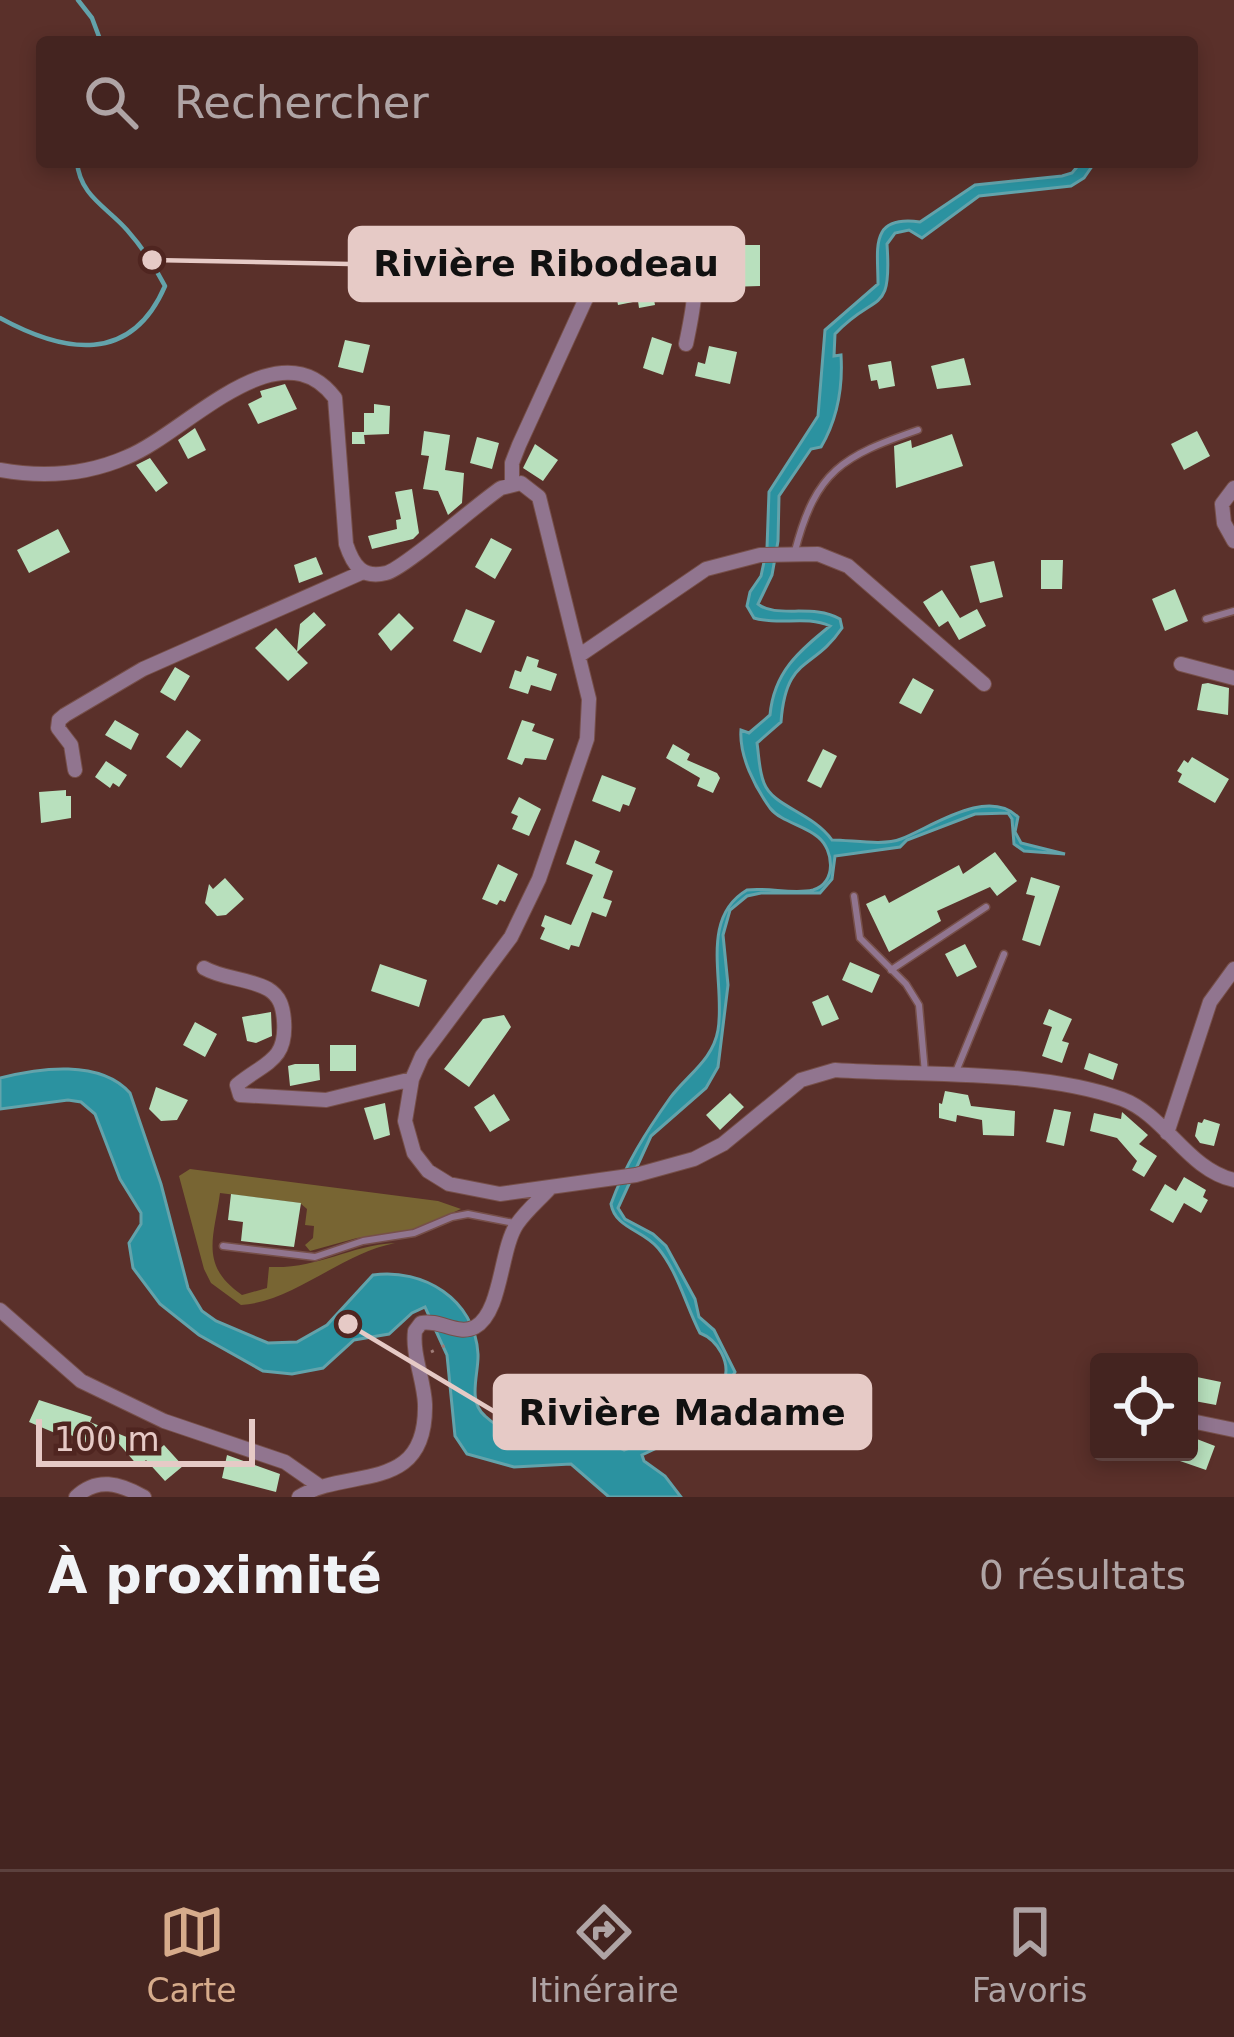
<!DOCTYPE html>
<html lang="fr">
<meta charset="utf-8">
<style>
body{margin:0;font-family:"DejaVu Sans",sans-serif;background:#4b2c29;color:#f1f3f6}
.controls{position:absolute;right:36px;bottom:36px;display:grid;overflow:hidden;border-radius:12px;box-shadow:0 6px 18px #0003}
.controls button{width:108px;height:108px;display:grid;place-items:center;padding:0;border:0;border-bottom:3px solid #5c413e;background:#442420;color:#f1f3f6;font:60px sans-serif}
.scale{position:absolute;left:36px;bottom:30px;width:219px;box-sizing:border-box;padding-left:12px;border:6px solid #e6cac6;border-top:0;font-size:33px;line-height:42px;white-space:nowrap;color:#e6cac6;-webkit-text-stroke:9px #4f2520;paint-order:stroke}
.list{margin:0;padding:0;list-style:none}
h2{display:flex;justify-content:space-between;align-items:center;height:156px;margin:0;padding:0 48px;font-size:51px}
h2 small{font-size:39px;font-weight:400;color:#afa4a5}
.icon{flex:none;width:66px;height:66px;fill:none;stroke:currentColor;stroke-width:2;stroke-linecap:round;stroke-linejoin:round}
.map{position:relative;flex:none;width:1234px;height:1497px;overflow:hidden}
.search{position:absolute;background:#442420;box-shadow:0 6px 18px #0003;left:36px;right:36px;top:36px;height:132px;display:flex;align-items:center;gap:30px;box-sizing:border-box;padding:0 42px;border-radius:12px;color:#afa4a5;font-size:45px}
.sheet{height:372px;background:#442420}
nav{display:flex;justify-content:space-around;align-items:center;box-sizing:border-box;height:168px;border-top:3px solid #5c413e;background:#442420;font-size:33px;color:#afa4a5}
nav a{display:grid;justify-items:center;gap:6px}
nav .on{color:#d6ab8b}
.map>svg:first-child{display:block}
.green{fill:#786533}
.water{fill:#2b92a0;stroke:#63a3ab;stroke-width:3}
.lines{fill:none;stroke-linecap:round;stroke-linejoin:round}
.stream{stroke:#63a3ab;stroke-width:4.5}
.building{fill:#b8e0bd}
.service-casing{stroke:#764f49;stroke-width:9}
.minor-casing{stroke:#764f49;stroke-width:16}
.path{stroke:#a07d78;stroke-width:3;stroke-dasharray:3 9;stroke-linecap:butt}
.service{stroke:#91758f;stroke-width:6}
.minor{stroke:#91758f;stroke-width:14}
.leader{fill:none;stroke:#e6cac6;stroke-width:4.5}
.callout-dot{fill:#e6cac6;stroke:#4f2520;stroke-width:4.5}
.callout{fill:#e6cac6;stroke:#e6cac6;stroke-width:4.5}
.callout-label{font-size:36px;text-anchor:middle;font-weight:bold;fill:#111}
</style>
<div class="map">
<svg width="1234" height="1497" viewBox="0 0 1234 1497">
<rect width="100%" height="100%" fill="#5a302a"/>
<path class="green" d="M190,1169L438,1201L461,1209L411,1231L357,1238L310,1251L305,1245L313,1238L314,1226L305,1225L307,1209L300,1203L220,1193C214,1238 199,1265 242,1295L267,1288L269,1267C319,1269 347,1246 395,1243C340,1254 293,1302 241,1305L211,1283L204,1269L179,1176Z"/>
<path class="water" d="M1081,162H1095L1084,178L1071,186L979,196L922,238L909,230L895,233L887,244C892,318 876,290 835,334L834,356L841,355C843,388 838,418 821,447L811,449L779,496L778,541L772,575L758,604C776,619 813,603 840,619L842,628C813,671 786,655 781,722L757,743C759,756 759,771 764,783C773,807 812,812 832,840C852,840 883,846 901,839C932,827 987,787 1018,817L1015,832L1021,843L1065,854L1024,851L1014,844L1012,819L1008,813L975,814L907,840L900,847L835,856L832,879L820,893H761L747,896L730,910L723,935L728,985L718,1067L706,1088L651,1136L618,1208L625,1219L653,1234L666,1246L695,1299L699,1317L714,1330L735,1372L726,1387L687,1390V1398L700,1413L699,1420L680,1437L642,1455L644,1461L665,1476L681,1497H609L571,1464L514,1467L467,1454L455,1436L447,1355L425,1307L412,1313L389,1334L354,1340L323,1368L292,1374L263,1371L199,1335L160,1304L133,1268L129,1243L141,1224V1213L120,1179L95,1114L81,1102L68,1100L0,1109V1078C39,1068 100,1059 130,1093L161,1184L188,1288L202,1311L216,1321L268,1343L297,1342L327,1325L373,1275C423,1268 475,1299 478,1354C479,1373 467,1401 485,1416C521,1449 542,1427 581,1433C596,1435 611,1444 624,1450L684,1427L692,1420L691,1410L675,1393L677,1384L724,1381C731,1363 718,1340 700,1333C686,1306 678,1272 658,1248C643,1230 615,1228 611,1204C625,1165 646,1132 670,1098C687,1075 713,1060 718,1030C726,984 698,919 747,890C768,887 793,895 813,890C837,883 834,850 818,837C804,825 781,822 770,808C755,787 739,756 741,730L749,733L770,715C774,672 798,652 830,626C805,615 780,626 754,618L747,606L750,592L761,576L767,548L769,492L818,416L825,330L878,284C878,248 869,215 920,222L975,185L1062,176L1072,173Z"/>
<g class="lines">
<path class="stream" d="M78,0L92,18L101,42
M0,318C64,353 131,365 165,286C154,265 143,248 127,230C107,207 80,196 77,162"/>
</g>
<path class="building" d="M728,245H760V286L729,287Z
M648,268L655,305L639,308L638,301L618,305L613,278Z
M652,337L672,344L663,375L643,368Z
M345,340L370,345L363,373L338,367Z
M709,346L737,352L730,384L695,376L698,362L705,364Z
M964,358L971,385L937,389L931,366Z
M891,361L895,386L879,389L877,380L871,381L868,365Z
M285,384L297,409L258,424L248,404L262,397L260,391Z
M374,404L390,406L389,434L364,435L365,444H352V432H364V413H374Z
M195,428L206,450L188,459L178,440Z
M424,431L450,435L445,470L464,473L462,503L448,515L438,491L423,489L429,456L421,455Z
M1197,431L1210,456L1184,470L1171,444Z
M952,434L963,466L896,488L894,446L911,440L912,448Z
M477,437L499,443L492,469L470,463Z
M535,444L558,460L543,481L523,468Z
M150,458L168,483L156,492L136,465Z
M412,489L419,533L413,539L372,549L368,536L397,529L396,520L401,519L395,492Z
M58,529L70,552L29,573L17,550Z
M491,538L512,549L495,579L475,567Z
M316,557L323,574L299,583L294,565Z
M1041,560H1063L1062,589H1041Z
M994,561L1003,597L980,603L970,566Z
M1175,589L1188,621L1165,631L1152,599Z
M942,590L960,618L977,609L986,626L959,640L948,621L939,627L923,602Z
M466,609L495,621L481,653L453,641Z
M314,612L326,625L297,652L308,663L288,681L255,648L276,628L297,651L300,624Z
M399,613L414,628L391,651L378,634Z
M527,656L539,660L537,667L557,674L551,691L531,685L528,694L509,688L515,670L521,672Z
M175,667L190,676L175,701L160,692Z
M913,678L934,690L921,714L899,703Z
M1208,683L1229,688L1228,715L1197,710L1202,684Z
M115,720L139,734L131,750L105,735Z
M522,720L535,724L532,731L554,739L546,760L525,758L522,765L507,759Z
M187,730L201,740L181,768L166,757Z
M673,744L690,754L687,760L717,773L720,778L713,793L697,786L700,778L666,758Z
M823,749L837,756L821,788L807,781Z
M1192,757L1229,779L1215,803L1178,782L1182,774L1177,771L1184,760L1188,763Z
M106,761L127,775L119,787L113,783L110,788L95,777Z
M602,775L636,788L629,806L623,804L620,812L592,801Z
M66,790V796H71V818L41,823L39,792Z
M519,797L541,809L529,836L512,829L518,816L511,813Z
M575,840L600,851L595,863L613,871L603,898L612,901L606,917L592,912L579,947L571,945L569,950L540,939L545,928L541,926L545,915L571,925L593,875L566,864Z
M995,852L1017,881L997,896L990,887L937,911L941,921L889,952L866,904L885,895L889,903L959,865L963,874Z
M498,864L518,874L505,902L500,900L497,905L482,899Z
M1031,877L1060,886L1040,946L1022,940L1035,896L1026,894Z
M225,878L244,899L226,915L217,916L205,903L209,884L213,889Z
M965,944L977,967L957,977L945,954Z
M850,962L880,975L872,993L842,980Z
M380,964L427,980L419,1007L371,991Z
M828,995L839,1019L822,1026L812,1002Z
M1049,1009L1072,1019L1062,1041L1069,1043L1062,1063L1042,1056L1052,1027L1043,1024Z
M271,1012L272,1036L256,1043L247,1041L242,1017Z
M504,1015L511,1027L469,1087L444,1069L483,1019Z
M195,1022L217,1034L205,1057L183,1045Z
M330,1045H356V1071H330Z
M1089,1053L1118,1064L1113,1080L1084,1069Z
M295,1064H319L320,1080L290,1086L288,1066Z
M156,1087L188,1100L177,1120L161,1121L149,1109Z
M945,1091L968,1095L971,1106L1015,1111L1014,1136L983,1135L982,1120L957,1115L956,1122L939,1118V1103L942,1104Z
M730,1093L744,1107L720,1130L706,1115Z
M494,1094L510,1120L490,1132L474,1107Z
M385,1103L390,1135L374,1140L364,1108Z
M1054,1109L1071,1112L1064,1146L1046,1142Z
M1122,1112L1148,1135L1139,1144L1157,1156L1144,1177L1132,1170L1137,1161L1117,1138L1090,1131L1094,1113L1121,1119Z
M1204,1119L1220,1124L1214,1146L1200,1143L1195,1136L1198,1122L1202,1123Z
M1184,1177L1206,1190L1203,1197L1208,1200L1201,1213L1184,1203L1173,1223L1150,1210L1165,1184L1176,1191Z
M231,1194L301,1203L294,1247L241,1241L243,1222L228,1220Z
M1192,1376L1221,1382L1216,1405L1189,1400Z
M39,1400L92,1417L90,1422L129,1438L138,1430L157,1451L164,1445L183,1466L165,1481L146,1460L139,1467L113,1437L106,1453L57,1428L55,1433L29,1422Z
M1189,1436L1215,1446L1206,1470L1180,1461L1184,1452H1189Z
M227,1455L280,1474L276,1492L222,1478Z"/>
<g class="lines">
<defs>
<path id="service" d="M795,551C816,470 843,456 918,430
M1206,619L1234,611
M854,896L860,938L906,984L919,1005L925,1073
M891,970L986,907
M955,1074L1004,954
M223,1246L315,1257L363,1241L414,1233L452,1217L468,1214L514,1223"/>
<path id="minor" d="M0,470C45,478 86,475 127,457C186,433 279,324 335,398L346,544C353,565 362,579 386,573C404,569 478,503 501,488L521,483L539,497L589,699L587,739L539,879L511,937L422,1056L412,1079L405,1121L414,1153L428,1171L449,1184L500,1194L636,1175L694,1159L723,1144L801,1080L835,1070C925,1076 1038,1069 1122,1099C1165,1115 1188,1170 1234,1180
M512,484V463L519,445L594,281L614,260L680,246L688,249C701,278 692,314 686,344
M1234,488L1222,504L1224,523L1234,541
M580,655L706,569L760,555L818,554L848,566L984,684
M1181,664L1234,678
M75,770L71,745L58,728L59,720L65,715L143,669L363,572
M204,968C223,979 248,978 268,989C280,996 283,1007 284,1021C287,1061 265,1062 237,1085L240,1095L326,1100L412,1079
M1167,1133L1210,1002L1234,969
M0,1310L81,1381L164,1421L285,1462L318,1485
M1196,1422L1234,1430
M76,1497C97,1477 119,1483 144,1497
M299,1497C348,1466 427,1496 425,1404C424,1380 412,1354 415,1331L421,1323C440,1319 458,1336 475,1327C502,1312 500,1249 517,1224C526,1211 539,1200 549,1189"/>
</defs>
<use href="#service" class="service-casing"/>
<use href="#minor" class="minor-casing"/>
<path class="path" d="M431,1352L450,1343"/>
<use href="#service" class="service"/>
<use href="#minor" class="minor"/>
</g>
<path class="leader" d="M152 260L350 264M348 1324L495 1412"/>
<g class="callout-dot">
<circle cx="152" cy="260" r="12"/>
<circle cx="348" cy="1324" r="12"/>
</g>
<g class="callout">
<rect x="350" y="228" width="393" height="72" rx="12"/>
<rect x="495" y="1376" width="375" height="72" rx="12"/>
</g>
<g class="callout-label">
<text x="546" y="276">Rivière Ribodeau</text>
<text x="682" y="1425">Rivière Madame</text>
</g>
</svg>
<div class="controls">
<button><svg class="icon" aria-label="locate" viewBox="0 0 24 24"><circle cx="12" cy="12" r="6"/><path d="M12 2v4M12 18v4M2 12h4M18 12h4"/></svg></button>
</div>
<div class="scale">100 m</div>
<div class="search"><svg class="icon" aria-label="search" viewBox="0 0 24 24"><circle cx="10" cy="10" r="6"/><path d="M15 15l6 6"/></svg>Rechercher</div>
</div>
<section class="sheet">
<h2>À proximité<small>0 résultats</small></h2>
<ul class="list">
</ul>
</section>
<nav>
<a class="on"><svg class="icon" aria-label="map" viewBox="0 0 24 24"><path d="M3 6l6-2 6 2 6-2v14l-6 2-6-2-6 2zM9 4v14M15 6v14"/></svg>Carte</a>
<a><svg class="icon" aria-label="directions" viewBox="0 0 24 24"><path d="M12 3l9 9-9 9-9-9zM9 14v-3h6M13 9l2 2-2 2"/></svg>Itinéraire</a>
<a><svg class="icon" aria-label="saved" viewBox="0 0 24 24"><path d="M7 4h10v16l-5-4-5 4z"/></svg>Favoris</a>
</nav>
